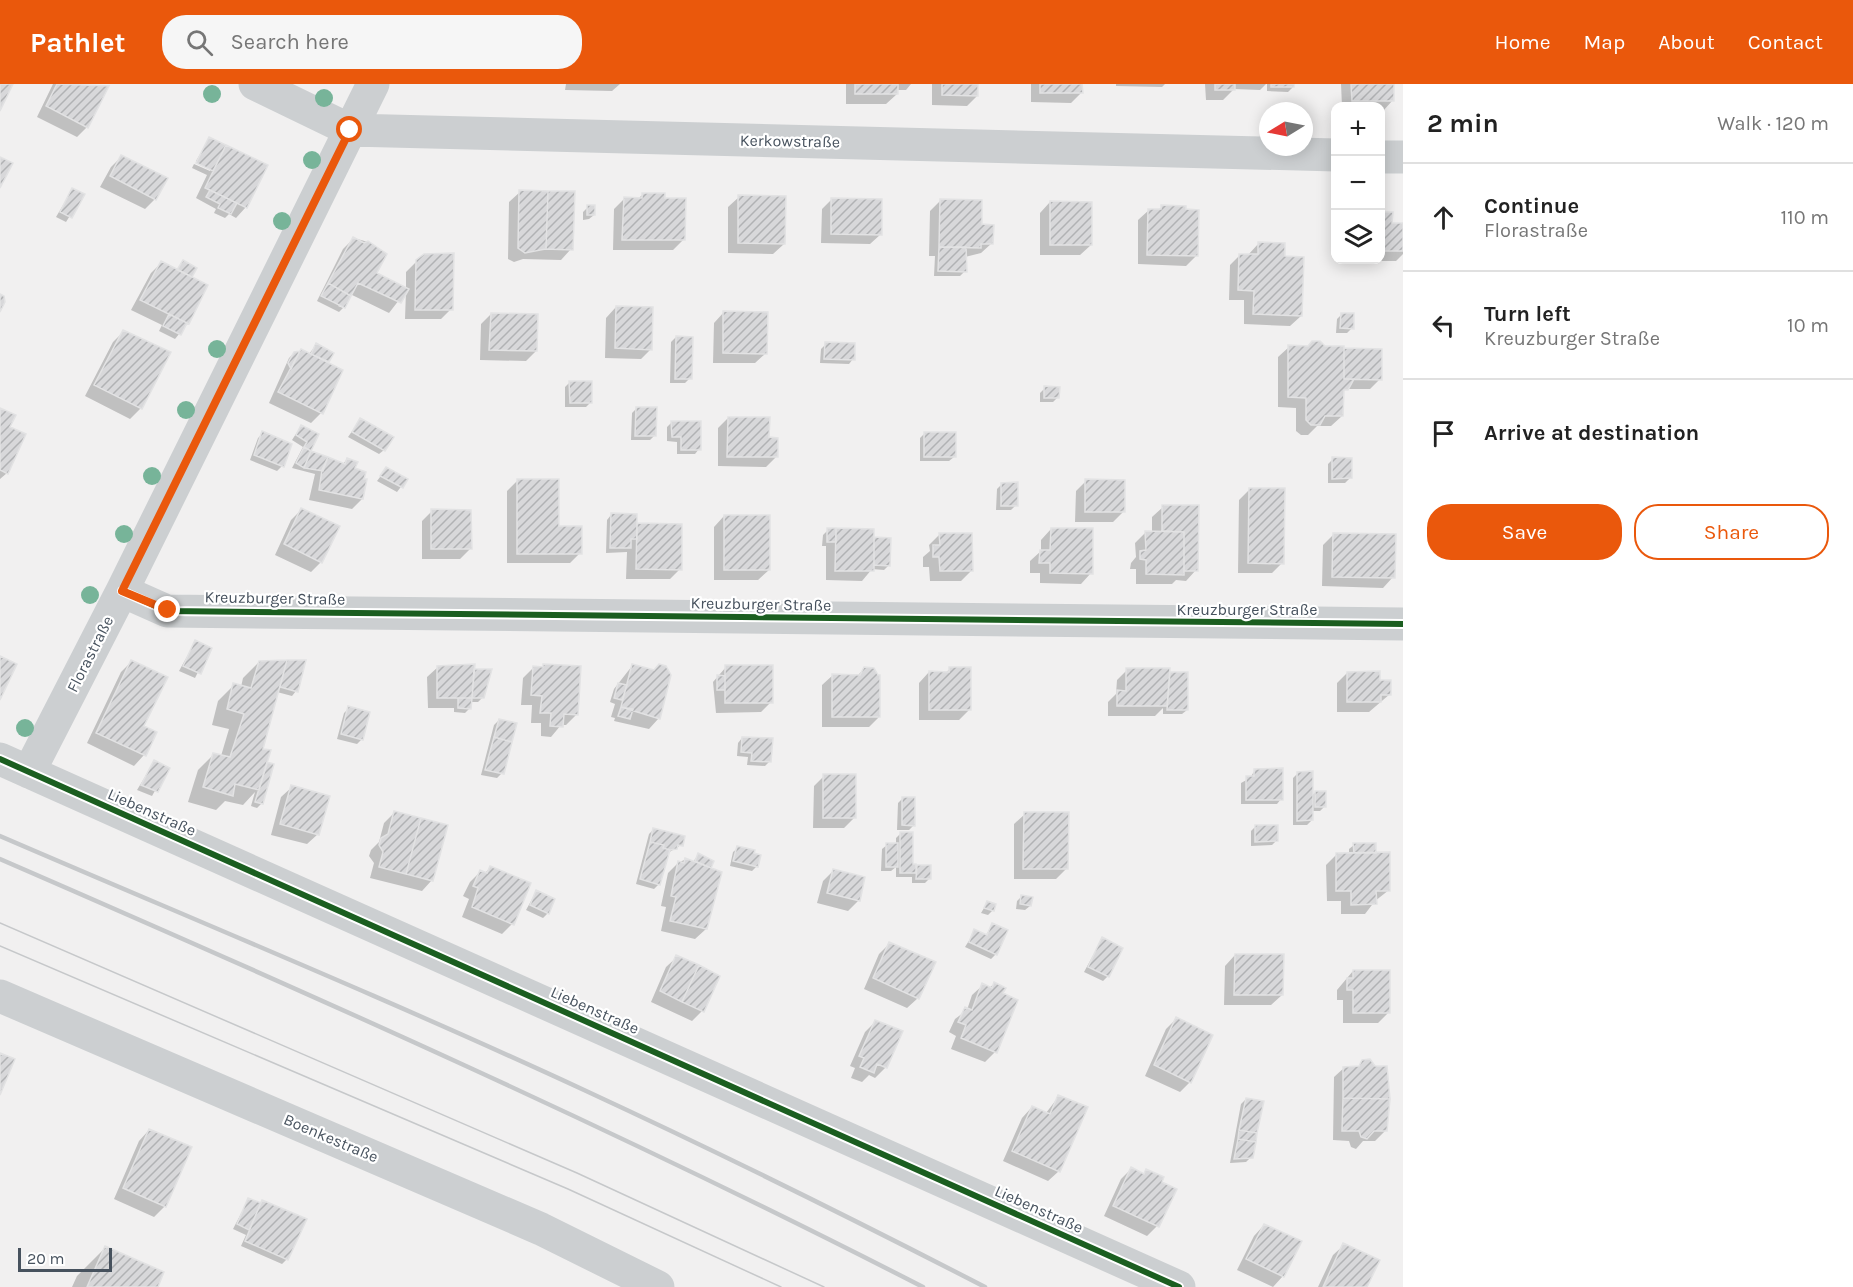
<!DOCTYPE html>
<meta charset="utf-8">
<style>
body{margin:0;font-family:Karla,sans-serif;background:#f6f6f6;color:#222}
.controls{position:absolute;right:18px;top:18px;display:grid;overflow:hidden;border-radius:12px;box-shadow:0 3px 15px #0003}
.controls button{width:54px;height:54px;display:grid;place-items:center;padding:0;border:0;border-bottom:2px solid #e0e0e0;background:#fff;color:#222;font:30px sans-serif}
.compass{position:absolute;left:1259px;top:18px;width:54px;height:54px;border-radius:50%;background:#fff;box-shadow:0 3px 15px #0003;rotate:260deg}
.scale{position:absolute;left:18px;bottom:15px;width:94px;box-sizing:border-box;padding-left:6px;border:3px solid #47525e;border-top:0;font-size:16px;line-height:21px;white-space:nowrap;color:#47525e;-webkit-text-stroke:4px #fff;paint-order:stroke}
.stop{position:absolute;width:18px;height:18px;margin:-14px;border:4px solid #ea580c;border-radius:50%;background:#fff}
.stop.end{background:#ea580c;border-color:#fff;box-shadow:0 2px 6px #0008}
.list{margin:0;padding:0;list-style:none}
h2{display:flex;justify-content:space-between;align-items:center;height:78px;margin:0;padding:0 24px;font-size:26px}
h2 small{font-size:20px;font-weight:400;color:#767676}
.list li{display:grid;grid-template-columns:39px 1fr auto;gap:18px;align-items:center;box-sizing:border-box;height:108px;padding:0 24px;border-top:2px solid #e0e0e0}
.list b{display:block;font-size:22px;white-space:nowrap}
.list p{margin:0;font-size:20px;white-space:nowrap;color:#767676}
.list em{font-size:20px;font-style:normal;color:#767676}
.actions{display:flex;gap:12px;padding:18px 24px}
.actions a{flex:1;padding:14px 0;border:2px solid #ea580c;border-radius:24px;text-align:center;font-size:21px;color:#ea580c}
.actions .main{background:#ea580c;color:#fff}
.icon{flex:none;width:33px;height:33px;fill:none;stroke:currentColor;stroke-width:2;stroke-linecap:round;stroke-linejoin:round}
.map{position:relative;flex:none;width:1403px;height:1203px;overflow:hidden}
header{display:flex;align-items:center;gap:36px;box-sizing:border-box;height:84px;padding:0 30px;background:#ea580c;color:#fff}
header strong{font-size:28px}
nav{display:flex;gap:33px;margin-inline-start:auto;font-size:21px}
.search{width:420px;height:54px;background:#f6f6f6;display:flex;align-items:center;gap:15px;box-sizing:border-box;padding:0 21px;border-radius:24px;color:#767676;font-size:22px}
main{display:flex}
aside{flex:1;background:#fff}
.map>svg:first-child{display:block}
.shadow{fill:#0003}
.building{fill:url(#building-hatch);stroke:#e2e2e3;stroke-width:1.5}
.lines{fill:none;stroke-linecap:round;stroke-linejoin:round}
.minor{stroke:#cccfd1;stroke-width:33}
.tram{stroke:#c6c8ca;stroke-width:1.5}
.rail{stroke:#c6c8ca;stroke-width:4.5}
.cycleway-casing{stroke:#fff;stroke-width:10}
.cycleway{stroke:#1b5e20;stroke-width:6}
.tree{fill:#77b499}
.route{stroke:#ea580c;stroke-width:8}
.labels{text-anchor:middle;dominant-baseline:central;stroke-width:4.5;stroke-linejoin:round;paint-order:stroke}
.street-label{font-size:16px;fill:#47525e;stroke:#fff}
</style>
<header>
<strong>Pathlet</strong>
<div class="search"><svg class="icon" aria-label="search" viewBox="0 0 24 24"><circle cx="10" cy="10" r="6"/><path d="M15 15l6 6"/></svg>Search here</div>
<nav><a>Home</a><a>Map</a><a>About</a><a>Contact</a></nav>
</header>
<main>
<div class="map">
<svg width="1403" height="1203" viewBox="0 0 1403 1203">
<defs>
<pattern id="building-hatch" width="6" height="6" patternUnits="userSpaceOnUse" patternTransform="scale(1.5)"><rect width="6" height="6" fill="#d8d8da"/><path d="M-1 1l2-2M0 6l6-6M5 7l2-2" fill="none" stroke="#b1b2b4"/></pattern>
</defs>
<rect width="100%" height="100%" fill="#f1f0f0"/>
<path class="shadow" d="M53,0L107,2L87,43L77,53L37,33Z
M566,0H620L612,7L565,6Z
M846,0H911L906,6H897V10L886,20H846Z
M932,0H977V12L967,22L932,21Z
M1031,0H1081V9L1071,19L1031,18Z
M1116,0H1165L1162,3L1116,2Z
M1205,0H1266L1260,6L1234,5L1223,16H1206Z
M1267,0H1293V3L1288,8L1267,7Z
M1341,0H1393V16L1383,27L1380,22H1342Z
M209,55L266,82L246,123L236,134L229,130L225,134L214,129L216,125L196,114L207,91L192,84L194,80L210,87V84L196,77Z
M121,73L155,115L145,125L100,103L111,83Z
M72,106L83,111L66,138L56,133Z
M520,108L571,165L561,176L523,175L514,178L508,175L509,118Z
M642,111L684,155L673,166H613L614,125L624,115H638Z
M739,113L784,160L773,170L728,169V123Z
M832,115L881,150L870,160L821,159L822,125Z
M940,117L980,142L992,159L981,169L965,173V187L960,192H934L935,172H929L930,127Z
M1050,118L1091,161L1080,171H1040V129Z
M588,123L594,131L589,135L583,136V128Z
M1162,123L1197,171L1186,182L1138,180V136L1149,126H1158Z
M1380,130L1391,141L1403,140V170L1396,177H1339L1380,176Z
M354,154L368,158L375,190L406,205V188L417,177L451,225L441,235H405L406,207L389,229L350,210L338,222L343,224L339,228L317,217L343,165Z
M1259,159L1284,173L1301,232L1290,242L1244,240V216H1229L1230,181L1240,171H1248Z
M183,178L190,194L188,239L175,255L159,247L162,241L131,226L151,189L161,179L176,187Z
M616,223L651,265L641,275L605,274L606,234Z
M724,228L766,269L755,279H713L714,239Z
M491,230L536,267L526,277L480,276L481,240Z
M1342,230L1352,244L1347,249H1336L1337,235Z
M123,248L169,269L140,325L130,335L85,312L113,258Z
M676,253L690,294L685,299H670L671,258Z
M826,260L853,275L849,280L820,279L821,265Z
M316,261L328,277L321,329L311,339L269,319L289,274L294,269L309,270Z
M1289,263L1324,264L1380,295L1370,305H1346L1342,309V332L1331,342H1317L1308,351H1301L1296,347V324L1278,323V273Z
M570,298L590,319L586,323H565V303Z
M1045,304L1058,313L1053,318H1040V309Z
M636,325L655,351L650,356H631L632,329Z
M0,326L8,344L7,389L0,395Z
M728,334L767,354L776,373L766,383L718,382V344Z
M360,336L384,366L379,370L348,353Z
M672,338L699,365L695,370H677V358L667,357V343Z
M301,342L317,351L309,368L343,380L347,375L362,415L352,425L309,416L315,390L292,384L303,363L292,356Z
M263,349L282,382L277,387L250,376L258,354Z
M925,349L954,373L949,377H920V354Z
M1333,375L1350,394L1345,399H1328V380Z
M386,385L406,396L397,408L377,397Z
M517,397L580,469L570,479H507V407Z
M1086,397L1123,428L1113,438H1075L1076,407Z
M1001,401L1016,421L1011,426H996L997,405Z
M1250,405L1282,479L1272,489H1238L1239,416Z
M1163,423H1197L1196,486L1186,497L1176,496L1172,500H1136V485H1130L1131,479L1136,473L1135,459L1145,449H1152V433Z
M302,425L321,478L311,488L275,471L291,436Z
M432,427L470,465L460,475H422V437Z
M611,431L635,443L680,485L670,495H626L627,468L606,469L607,436Z
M724,432L769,486L758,496H714V443Z
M1051,445L1091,489L1081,500L1040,499V489H1030V477L1041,467V456Z
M828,446L872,455L889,481L884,486L872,485L862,497L826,496V462H822L823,451Z
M940,450L972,486L961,497H930L929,483H923V473L930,467L929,461Z
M1334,450L1393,493L1383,504L1322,502L1323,461Z
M195,558L210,564L195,594L179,587Z
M131,578L142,643L155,649L144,671L134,682L87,659L121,588Z
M259,578H304L296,607L292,612L277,608L261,666L266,679L262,719L257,724L251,722L255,708L243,721L225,717L216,726L188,718L198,686L213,671L221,672L229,645L212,641L218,617L234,601L241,603L243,594Z
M544,581L576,631L566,641H561L551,653L541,652V639H531L532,621H521L523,594L533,584H541Z
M632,582L659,634L649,645L614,637L615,634L611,633L615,620L610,618L614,605Z
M438,583L483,613L478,618H470L469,625L465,629L454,628V624H428L427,593Z
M726,583L771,618L761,628L716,629L713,598Z
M864,585L879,633L869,643H822V601L833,591L857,592Z
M950,585L969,626L959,636H919V599L929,588L945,589Z
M1127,586L1186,589L1187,626L1182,630H1163V624L1155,632H1108V618L1116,610L1117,596Z
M1347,589L1379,598L1390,610L1369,628H1337V599Z
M349,624L362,655L357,660L337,655L344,629Z
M499,636L502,689L497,694L481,691L494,641Z
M742,654L770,677L765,682L747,681L748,673L737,672L738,659Z
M154,678L168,684L152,712L137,706Z
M1255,686L1281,715L1277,720H1241V699L1250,694Z
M1298,689L1311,712L1316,708L1325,722L1320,727H1312V736L1307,741H1293V694Z
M824,692L854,734L844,744H813L814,702Z
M292,703L318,750L307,760L271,751L281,713Z
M903,714L914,741L909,746H897L898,719Z
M394,729L432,796L422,807L370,794L374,779L369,772L371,766L379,758L384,739Z
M1025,730L1067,784L1056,795H1014V740Z
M1255,743L1277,756L1272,761L1251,762V747Z
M653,746L681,761L668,769L659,800L654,805L636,800L649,750Z
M901,749L911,781L930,782L929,795L925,799H912V793H896V783L891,787H881L882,765L887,761H896V754Z
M1354,761L1374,770L1389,806L1375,817L1365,830H1341V817H1327L1326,781L1337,770H1349V765Z
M738,764L757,782L752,787L730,782L733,768Z
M698,771L710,783L706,845L695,855L661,847L666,823L661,822L668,789L678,779L686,775L693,778Z
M490,784L512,840L502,850L462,833L469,815L463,812L470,798L480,788L484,790Z
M833,787L858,817L848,827L817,819L823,797Z
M536,808L548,829L543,834L526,826Z
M1022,812L1030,822L1025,826L1016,825L1017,817Z
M987,819L993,826L988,831L981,829Z
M993,841L996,870L991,875L965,863L975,847L985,852Z
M1102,855L1108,892L1103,897L1084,888Z
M889,860L918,914L907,924L864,905L879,870Z
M1235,871L1282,911L1271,921H1224L1225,882Z
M677,873L702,927L692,937L651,918L666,883Z
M1353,887L1388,929L1378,939H1343V916H1337V906Z
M994,900L1001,910L995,968L985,978L951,965L956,952L949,948L955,935L967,926L972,911L983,901L989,904Z
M1176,935L1190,998L1180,1008L1145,992L1166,945Z
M875,938L886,983L875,994L869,991L862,998L851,994L855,984L850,982L865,948Z
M1345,983H1360L1385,1047L1375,1057H1363L1356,1065L1351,1063L1349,1057L1333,1056L1334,993Z
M1059,1012V1087L1048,1097L1003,1077L1022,1034L1032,1023L1046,1029Z
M1246,1015L1251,1073L1246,1078L1230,1079L1241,1020Z
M149,1046L165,1122L154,1133L114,1115L139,1057Z
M1131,1085L1143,1091L1147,1087L1157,1142L1147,1152L1104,1132L1121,1095Z
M248,1116L260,1121L287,1175L282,1180L241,1162L246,1151L233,1145Z
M1264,1141L1283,1192L1273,1203L1237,1186L1254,1152Z
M1344,1161L1366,1203H1318L1333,1171Z
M105,1164L156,1203H72L77,1192Z"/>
<path class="building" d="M0,0H13L0,27Z
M57,0L109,2L88,44L46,22Z
M855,0H898V10H855Z
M942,0H978V12L942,11Z
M1040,0H1082L1083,9H1040Z
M1215,0H1235V6H1215Z
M1271,0H1294V3H1271Z
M1351,0H1394V17H1352Z
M209,53L226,61L213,87L196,79Z
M226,61L268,81L247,124L205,104Z
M121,71L168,94L156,116L110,92Z
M0,73L13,79L0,104Z
M72,104L85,110L72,134L60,128Z
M210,106L237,119L231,130L218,124L220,120L206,113Z
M519,106L548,107L546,165L525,169L518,164Z
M548,107H575L573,166L546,165Z
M642,109H665V114H686L685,156H622L624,113L642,114Z
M738,111L786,112L785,160L738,159Z
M831,114L882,115V151L831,150Z
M940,115L982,116V140L994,141L993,160H981V164L939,163Z
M1050,117L1092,118V161H1050Z
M587,121H595V131H587Z
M1161,121L1186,122V125L1199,126L1198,172L1147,171L1148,125H1161Z
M1380,128H1393L1392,139H1403V167H1380Z
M353,153L364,159L368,157L387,170L377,189L409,205L401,219L358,199L351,212L328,199Z
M1258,158L1285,159V172L1304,173L1302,232L1253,230L1254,207L1238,206L1239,170H1258Z
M939,163H966L967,188L938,187Z
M454,169L453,226H415L416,176L424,170Z
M183,176L197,184L192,193L177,186Z
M161,177L208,201L189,240L140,216Z
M328,199L351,212L345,224L321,212Z
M0,210L4,212L5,218L0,228Z
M616,222L653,223L652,266L615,264Z
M723,227L768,228L767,270L723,269Z
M491,229L538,230L537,267L489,266Z
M1341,229H1354V245L1340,244Z
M169,230L187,239L181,251L163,242Z
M123,246L171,268L142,325L94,301Z
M676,252L693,253L692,295H675Z
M1312,257H1320L1325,262H1344V295H1354L1348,306H1344L1343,332H1325L1320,341H1311L1306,336V314L1288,313V261L1308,262Z
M825,258L855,259V276L824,275Z
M316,259L334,269L329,278L311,270Z
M1344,264L1382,265V296L1344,295Z
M301,265L343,286L323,330L278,308Z
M300,267L291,285L288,279L294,268Z
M569,297H592V319H570Z
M1044,302L1060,303L1059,314H1044Z
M636,323H657L656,352H635Z
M0,324L16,331L10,343L26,350L8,390L0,386Z
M728,333H770L769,353L778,354V373H727Z
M360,334L394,353L385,367L352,348Z
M671,337H701V366H681V353H672Z
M301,341L319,350L311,367L304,363L307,358L296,351Z
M262,347L292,360L284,383L254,371Z
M924,348H956V373H924Z
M304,363L311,367L304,384L296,379Z
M311,367L328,373L323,387L304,384Z
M328,373L345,380L347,374L358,378L355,384L366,388L364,395H367L363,415L319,406L322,386Z
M1332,373L1352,374V394L1332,395Z
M386,383L408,395L403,404L380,392Z
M517,395H559V442H582V470H517Z
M1085,395L1125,396V428H1085Z
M1018,398V422H1001V399Z
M1249,404H1285L1284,480L1248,479Z
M1162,421H1199L1198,487H1184V448L1162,447Z
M301,424L340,442L322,479L284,460Z
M431,425L471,426L472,465H431Z
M611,429L637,430V455H631V464H610Z
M724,431H770V486H724Z
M637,439L682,440V486L636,485Z
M827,444H836V458H827Z
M836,444L874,445V487H835Z
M1051,444H1093V490L1050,489V479H1039L1040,466H1050Z
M1145,447L1184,448V491L1146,490V476L1140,475V467L1146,466Z
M939,449H972L973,487H940L939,473H933V461H940Z
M1333,449L1396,450L1395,494L1332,493Z
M874,453L891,454L890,482L874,481Z
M195,556L212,564L201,590L183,582Z
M0,572L17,580L0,616Z
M131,576L168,593L144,642L157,648L146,672L96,649Z
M287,576L263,665L271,666L259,706L235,700L233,712L203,703L213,669L230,673L244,630L227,625L233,599L251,604L259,577Z
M287,576H306L298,608L280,603Z
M475,580L472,614H437V582Z
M543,580L581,582L578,631L564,630L563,643L550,642L551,629H540L542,612L531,611L533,582L543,583Z
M632,580L654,586L659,580L666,582L671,591L660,635L621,623Z
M725,581H773V619H725Z
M864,583L874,584L878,591H880V633H832V590L860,591Z
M949,583H971V626H929V587L949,588Z
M1126,584H1170L1167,622H1117V606L1126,607Z
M474,585H492L484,614H472Z
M1380,587V596H1391V611H1381V618H1347V588Z
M1170,588H1188V626H1167Z
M717,591L725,592V606H717Z
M618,599L627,601L622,616L614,614Z
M458,614H472L471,625L458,624Z
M348,622L370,628L363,656L341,650Z
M621,623L633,625L630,635L618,632Z
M499,635L517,639L512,658L494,653Z
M494,653L512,658L504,690L485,686Z
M742,653L773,654L771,678L751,677L752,669L741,668Z
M154,676L170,684L158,708L141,701Z
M267,678L274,680L263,720L255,718Z
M1283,684V716H1246V692H1254V685Z
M1313,687V736L1297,737V688Z
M823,690H856V734H823Z
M291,701L330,712L319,751L280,740Z
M1315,707H1326V723H1315Z
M902,713H915V742L902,741Z
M394,727L421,734L406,790L379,783L383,768L379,761L381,754L388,750Z
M1024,728H1069L1068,785H1023Z
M421,734L448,741L433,797L406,790Z
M1255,741H1278V757L1255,758Z
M653,744L685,752L683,762L678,761L677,765L670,766L663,764L664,761L650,758Z
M900,748H913V780H916V789H900Z
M650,758L664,761L663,764L670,766L660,801L640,795Z
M886,759H898V783H886Z
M1353,759H1376V769H1354Z
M737,762L755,766L754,769L761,771L758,783L733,777Z
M1390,768V807H1376L1377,820L1351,821V807H1336V769Z
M698,769L714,777L711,784L695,777Z
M685,774L722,788L707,845L670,837L676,813L671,812L678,777L684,779Z
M917,781H931V795H916Z
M490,782L531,799L514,841L472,823L478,804L473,802L480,786L487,789Z
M833,785L865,793L860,817L827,809Z
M536,806L555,815L549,830L530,821Z
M1021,811L1033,813L1031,822L1020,820Z
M987,817L996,820L994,827L984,824Z
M992,839L1008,846L997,871L969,858L974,845L987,851Z
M1102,853L1123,864L1109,893L1088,883Z
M889,858L936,878L919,915L873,894Z
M1235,870H1284L1283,911H1234Z
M676,871L699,881L682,918L660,907Z
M699,881L720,892L704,928L682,918Z
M1353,886H1390V929H1353V906H1347V894H1353Z
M994,898L1006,904L1003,909L1018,916L997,969L961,954L966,941L958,938L965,923L972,926L982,899L992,904Z
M1176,933L1213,951L1191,999L1154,981Z
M875,936L903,947L887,984L877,980L874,989L860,983L864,974L859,972Z
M0,969L15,975L0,1011Z
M1370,975L1375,982H1387L1390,1015L1343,1014V983L1359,982L1362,976Z
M1058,1011L1088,1023L1060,1088L1012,1067L1032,1022L1050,1030Z
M1246,1014L1264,1017L1257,1049L1239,1046Z
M1343,1014L1390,1015L1387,1047H1374L1367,1055L1361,1053L1359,1047H1342Z
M149,1045L192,1063L166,1123L123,1104Z
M1239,1046L1257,1049L1256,1058L1238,1055Z
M1238,1055L1256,1058L1253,1074L1234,1075Z
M1131,1083L1144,1090L1146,1085L1164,1093L1162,1098L1177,1105L1159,1143L1113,1122Z
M248,1114L261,1119L249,1146L237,1140Z
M262,1116L307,1135L288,1176L245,1157Z
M1264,1140L1302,1157L1284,1193L1246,1175Z
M1343,1159L1380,1176L1367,1203H1323Z
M105,1162L164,1188L158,1203H87Z"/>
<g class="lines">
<path class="minor" d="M255,0L350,46L1336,71
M1380,73H1403
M122,507L167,527L1403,540
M0,675L1179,1203
M29,688L122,507L373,0
M0,912L541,1145L658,1203"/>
<path class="tram" d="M0,839L577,1089L824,1203
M0,862L568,1105L781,1203"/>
<path class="rail" d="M0,752C195,836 392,917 584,1006C720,1069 853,1135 985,1203
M0,775C311,910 621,1048 923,1203"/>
<defs>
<path id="cycleway" d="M122,507L167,527L1403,540
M0,675L1179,1203"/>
</defs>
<use href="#cycleway" class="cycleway-casing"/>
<use href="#cycleway" class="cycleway"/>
</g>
<g class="tree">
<circle cx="212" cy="10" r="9"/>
<circle cx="324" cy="14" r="9"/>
<circle cx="312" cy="76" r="9"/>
<circle cx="282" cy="137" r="9"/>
<circle cx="217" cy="265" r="9"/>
<circle cx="186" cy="326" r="9"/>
<circle cx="152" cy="392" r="9"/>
<circle cx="124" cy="450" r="9"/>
<circle cx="90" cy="511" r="9"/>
<circle cx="25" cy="644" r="9"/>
</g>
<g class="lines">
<path class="route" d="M168,526L122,507L350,46"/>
</g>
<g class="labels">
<g class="street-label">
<text transform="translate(790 57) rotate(1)">Kerkowstraße</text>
<text transform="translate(275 514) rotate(1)">Kreuzburger Straße</text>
<text transform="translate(761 520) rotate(1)">Kreuzburger Straße</text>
<text x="1247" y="525">Kreuzburger Straße</text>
<text transform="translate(90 570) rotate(-63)">Florastraße</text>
<text transform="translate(152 728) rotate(24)">Liebenstraße</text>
<text transform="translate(595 926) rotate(24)">Liebenstraße</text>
<text transform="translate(331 1054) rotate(23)">Boenkestraße</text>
<text transform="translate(1039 1125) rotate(24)">Liebenstraße</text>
</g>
</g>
</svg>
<div class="controls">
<button>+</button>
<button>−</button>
<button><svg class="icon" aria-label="layers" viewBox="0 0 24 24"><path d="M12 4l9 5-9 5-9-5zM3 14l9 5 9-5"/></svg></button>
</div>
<svg class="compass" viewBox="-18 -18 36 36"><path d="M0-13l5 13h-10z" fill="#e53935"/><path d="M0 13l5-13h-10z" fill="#767676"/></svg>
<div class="scale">20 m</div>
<div class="stop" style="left:350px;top:46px"></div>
<div class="stop end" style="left:168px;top:526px"></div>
</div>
<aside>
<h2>2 min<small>Walk · 120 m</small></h2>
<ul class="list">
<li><svg class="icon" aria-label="ahead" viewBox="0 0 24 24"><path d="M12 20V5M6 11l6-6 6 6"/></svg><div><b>Continue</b><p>Florastraße</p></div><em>110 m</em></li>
<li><svg class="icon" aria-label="left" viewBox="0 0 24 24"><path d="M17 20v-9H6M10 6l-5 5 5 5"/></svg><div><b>Turn left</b><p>Kreuzburger Straße</p></div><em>10 m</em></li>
<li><svg class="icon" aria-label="arrive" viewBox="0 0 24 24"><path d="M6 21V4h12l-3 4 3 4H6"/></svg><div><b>Arrive at destination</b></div></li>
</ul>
<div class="actions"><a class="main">Save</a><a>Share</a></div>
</aside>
</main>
